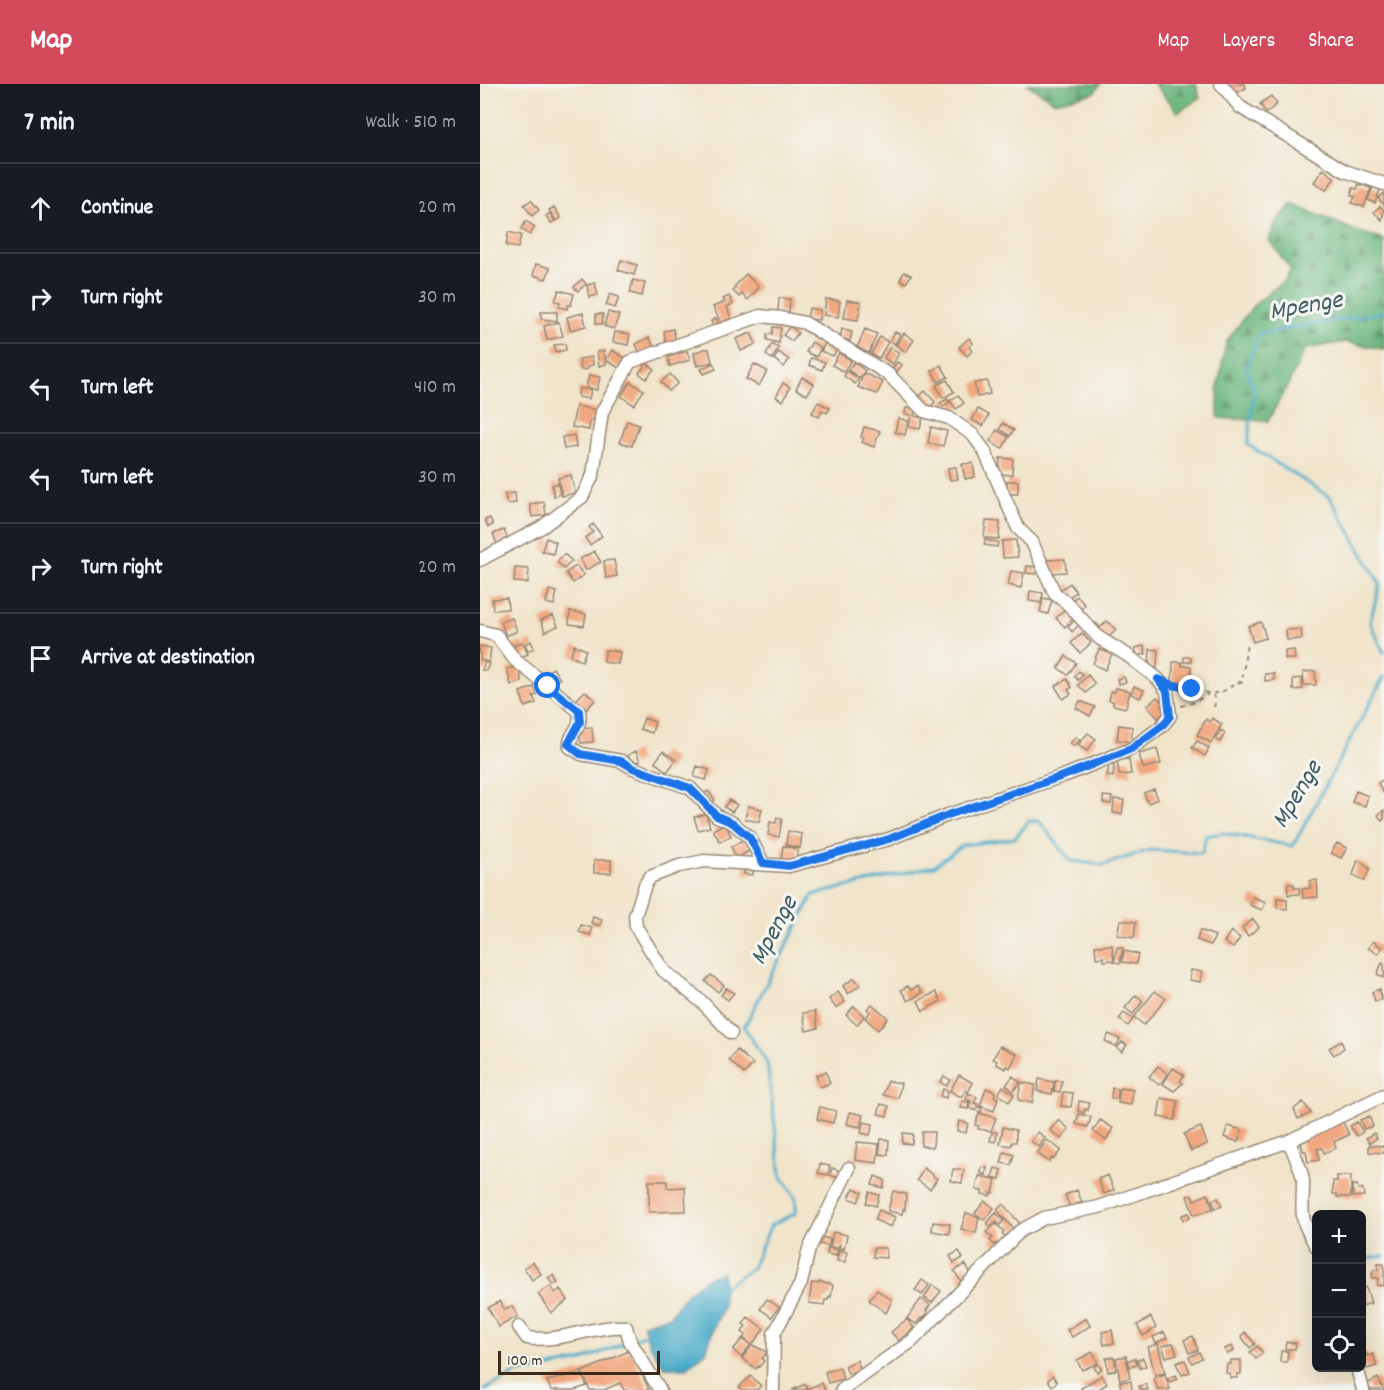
<!DOCTYPE html>
<meta charset="utf-8">
<style>
body{margin:0;font-family:Dekko,sans-serif;background:#20242c;color:#f1f3f6}
.controls{position:absolute;right:18px;bottom:18px;display:grid;overflow:hidden;border-radius:9px;box-shadow:0 6px 24px #0002}
.controls button{width:54px;height:54px;display:grid;place-items:center;padding:0;border:0;border-bottom:2px solid #363941;background:#171b24;color:#f1f3f6;font:30px sans-serif}
.scale{position:absolute;left:18px;bottom:15px;width:162px;box-sizing:border-box;padding-left:6px;border:3px solid #3b2a1e;border-top:0;font-size:16px;line-height:21px;white-space:nowrap;color:#3b2a1e;-webkit-text-stroke:4px #f6f6f2;paint-order:stroke}
.stop{position:absolute;width:18px;height:18px;margin:-14px;border:4px solid #1a73e8;border-radius:50%;background:#fff}
.stop.end{background:#1a73e8;border-color:#fff;box-shadow:0 2px 6px #0008}
.list{margin:0;padding:0;list-style:none}
h2{display:flex;justify-content:space-between;align-items:center;height:78px;margin:0;padding:0 24px;font-size:26px}
h2 small{font-size:20px;font-weight:400;color:#9ea1a6}
.list li{display:grid;grid-template-columns:39px 1fr auto;gap:18px;align-items:center;box-sizing:border-box;height:90px;padding:0 24px;border-top:2px solid #363941}
.list b{display:block;font-size:22px;white-space:nowrap}
.list em{font-size:20px;font-style:normal;color:#9ea1a6}
.icon{flex:none;width:33px;height:33px;fill:none;stroke:currentColor;stroke-width:2;stroke-linecap:round;stroke-linejoin:round}
.map{position:relative;flex:none;width:904px;height:1306px;overflow:hidden}
header{display:flex;align-items:center;gap:36px;box-sizing:border-box;height:84px;padding:0 30px;background:#d1495b;color:#fff}
header strong{font-size:28px}
nav{display:flex;gap:33px;margin-inline-start:auto;font-size:21px}
main{display:flex}
aside{flex:1;background:#171b24}
.map>svg:first-child{display:block}
.forest{fill:url(#forest-firs);stroke:#53704e;stroke-width:1.5}
.water{fill:#48aac8;stroke:#426a73;stroke-width:1.5}
.lines{fill:none;stroke-linecap:round;stroke-linejoin:round}
.stream{stroke:#48aac8;stroke-width:3}
.building{fill:#f2a67d}
.minor-casing{stroke:#968774;stroke-width:15}
.path{stroke:#968774;stroke-width:2;stroke-dasharray:4.5 4.5;stroke-linecap:butt}
.minor{stroke:#fff;stroke-width:12}
.route{stroke:#1a73e8;stroke-width:8}
.labels{text-anchor:middle;dominant-baseline:central;stroke-width:6;stroke-linejoin:round;paint-order:stroke}
.water-label{font-size:26px;font-style:italic;fill:#405d62;stroke:#f6f6f2}
</style>
<header>
<strong>Map</strong>
<nav><a>Map</a><a>Layers</a><a>Share</a></nav>
</header>
<main>
<aside>
<h2>7 min<small>Walk · 510 m</small></h2>
<ul class="list">
<li><svg class="icon" aria-label="ahead" viewBox="0 0 24 24"><path d="M12 20V5M6 11l6-6 6 6"/></svg><div><b>Continue</b></div><em>20 m</em></li>
<li><svg class="icon" aria-label="right" viewBox="0 0 24 24"><path d="M7 20v-9h11M14 6l5 5-5 5"/></svg><div><b>Turn right</b></div><em>30 m</em></li>
<li><svg class="icon" aria-label="left" viewBox="0 0 24 24"><path d="M17 20v-9H6M10 6l-5 5 5 5"/></svg><div><b>Turn left</b></div><em>410 m</em></li>
<li><svg class="icon" aria-label="left" viewBox="0 0 24 24"><path d="M17 20v-9H6M10 6l-5 5 5 5"/></svg><div><b>Turn left</b></div><em>30 m</em></li>
<li><svg class="icon" aria-label="right" viewBox="0 0 24 24"><path d="M7 20v-9h11M14 6l5 5-5 5"/></svg><div><b>Turn right</b></div><em>20 m</em></li>
<li><svg class="icon" aria-label="arrive" viewBox="0 0 24 24"><path d="M6 21V4h12l-3 4 3 4H6"/></svg><div><b>Arrive at destination</b></div></li>
</ul>
</aside>
<div class="map">
<svg width="904" height="1306" viewBox="0 0 904 1306">
<defs>
<pattern id="forest-firs" width="22" height="20" patternUnits="userSpaceOnUse" patternTransform="scale(1.5)"><rect width="22" height="20" fill="#6bb67e"/><path d="M5 1l3.5 6h-7zM16 11l3.5 6h-7z" fill="#599467"/></pattern>
</defs>
<rect width="100%" height="100%" fill="#f6f6f2"/>
<filter id="ink" filterUnits="userSpaceOnUse"><feTurbulence type="fractalNoise" baseFrequency=".0167" numOctaves="2"/><feDisplacementMap in="SourceGraphic" scale="12" xChannelSelector="R" yChannelSelector="G"/><feConvolveMatrix kernelMatrix="1 2 1 2 8 2 1 2 1" color-interpolation-filters="sRGB"/></filter>
<filter id="wash" filterUnits="userSpaceOnUse"><feTurbulence type="fractalNoise" baseFrequency=".008" numOctaves="4" result="noise"/><feDisplacementMap in="SourceGraphic" scale="24" xChannelSelector="R" yChannelSelector="G"/><feGaussianBlur stdDeviation="1.35" result="paint"/><feColorMatrix in="noise" values="0 0 0 0 0 0 0 0 0 0 0 0 0 0 0 0 0 1.4 0 .05"/><feComposite in="paint" operator="in"/></filter>
<g filter="url(#wash)">
<rect width="100%" height="100%" fill="#f0e4ca"/>
<path class="forest" d="M547,0H621L614,9L575,18Z
M674,0H716L720,14L698,28Z
M812,120L874,146L904,156V265L865,258L825,265L808,301L788,337L738,334V302L746,258L773,222L805,196L811,186L789,156L796,138Z"/>
<path class="water" d="M243,1189V1223L233,1246L226,1268L207,1284L184,1283L169,1260L163,1240L190,1232L206,1210L228,1193Z"/>
<g class="lines">
<path class="stream" d="M904,228L779,250L766,284L774,304L768,361L850,413L900,500L890,538L904,569
M889,1174L904,1172
M241,1205L272,1184L291,1141L316,1129V1115L301,1091L287,979L264,943L333,811L454,782L483,761L535,754L549,737H559L591,777L623,781L670,766L722,769L726,752L743,749L813,762L904,593
M153,1255L169,1249
M5,1306L35,1290L101,1277L147,1258"/>
</g>
<g id="blocks">
<path class="building" d="M751,0H764L766,4L755,10L749,1Z
M791,12L797,20L786,29L780,20Z
M843,85L855,94L846,106L834,98Z
M879,100L891,104L884,123L872,119L875,113L871,111L873,104L877,105Z
M893,103L900,106L895,119L888,116Z
M904,109V121L898,114Z
M51,116L59,126L52,132L44,121Z
M900,122L904,126L902,136L894,128Z
M74,123L81,134L76,137L69,126Z
M70,129L75,137L71,139L66,132Z
M46,137L55,143L50,151L41,145Z
M28,148L41,151L38,164L26,162Z
M141,176L157,181L154,191L138,186Z
M56,180L70,184L66,195L53,191Z
M424,188L431,191L426,199L420,196Z
M266,190L279,203L268,216L262,210L259,213L253,207L256,204L254,203Z
M102,195L106,200L98,207L94,203Z
M153,196L165,199L162,212L150,209Z
M115,199L118,211L109,213L107,201Z
M79,206L94,210L91,221H88L87,225L79,223L80,218L75,217Z
M130,210L139,213L135,224L126,221Z
M249,212L253,220L247,223L251,234L241,239L233,223L245,218L243,215Z
M299,214L310,215L309,229L298,228Z
M346,215L360,217L358,233L344,231Z
M367,216L381,218L378,236L364,234Z
M329,224L340,226L339,236L327,235Z
M61,228H77V237L61,235Z
M128,228L139,231L134,245L124,242Z
M103,229L106,242L90,246L87,233Z
M116,230H123L122,240H116Z
M236,234L239,241L234,244L231,237Z
M79,238L83,252L67,256L64,242Z
M310,242L318,249L312,257L303,251Z
M293,243L301,244L299,259L287,256V250H292Z
M193,245L196,258L186,260L184,247Z
M362,245L372,248L370,257L360,254Z
M385,245L397,250L389,269L377,264Z
M135,248L150,250L148,261L133,258Z
M415,248L420,250L415,260L410,257Z
M271,249L276,260L261,267L256,255Z
M424,249L434,256L426,268L416,261Z
M169,253L174,263L160,270L156,260Z
M400,253L408,258L399,274L391,270Z
M489,254L493,259L489,263L492,267L487,272L479,263Z
M332,258L341,264L336,273L326,268Z
M345,259L357,265L353,272L341,267Z
M85,260L86,266L75,268L74,261Z
M292,260L299,264L292,275L286,271Z
M410,263L419,269L413,280L404,274Z
M224,265H229L232,278L217,282L214,269Z
M132,266L145,274L139,284L126,276Z
M124,267L126,280L119,282L117,268Z
M207,267L210,276L190,282L188,273Z
M299,268L309,276L304,283L294,275Z
M359,269L371,276L364,288L352,281Z
M112,273L113,281L108,282V285L101,286L99,275Z
M331,274L345,278L342,286L329,281Z
M374,278L385,287L380,294L368,286Z
M417,278L422,281L417,288L412,285Z
M167,279L174,285L166,295L159,289Z
M233,279L236,285L224,290L221,285Z
M274,280L287,287L279,302L266,295Z
M461,281L468,293L458,298L452,287Z
M367,287L379,295L375,300L364,292Z
M384,289L403,298L397,310L378,303Z
M190,290L198,299L189,307L181,298Z
M109,291L120,293L117,306L106,303Z
M322,293L334,300L327,311L316,305Z
M467,296L474,308L463,314L456,301Z
M507,297L510,310L497,313L494,299Z
M150,298L164,306L154,321L141,312Z
M303,299L310,303L303,317L296,313Z
M99,304L111,306L109,315L98,313Z
M445,307L455,318L449,325L438,314Z
M478,311L484,319L476,325L470,317Z
M467,315L469,318L463,323L460,319Z
M338,318L350,324L347,329L342,326L339,333L332,329Z
M96,322L116,326L114,337L110,336L109,346L92,343Z
M426,324L435,325L434,332L443,334L440,345L429,343L431,331L425,330Z
M498,325L509,331L503,342L492,336Z
M418,334L428,337L425,351L415,348Z
M147,337L159,341L152,362L140,358Z
M523,339L534,346L530,352L520,345Z
M384,343L400,347L394,363L382,358L384,354L381,353Z
M451,343L467,347L463,362L448,359Z
M517,346L529,353L522,365L510,357Z
M94,351L96,363L84,365L82,353Z
M520,374L533,375L532,391L519,390Z
M493,379L495,393L485,395L482,380Z
M476,383L478,395L470,396L468,384Z
M91,391L95,409L82,412L78,394Z
M527,397H538V410H527Z
M78,399L80,410L74,412L72,401Z
M35,409L36,419L27,420L25,410Z
M64,418L66,431L52,433L50,420Z
M10,434L13,441L8,443L5,436Z
M506,437L520,438L519,455L504,454Z
M113,440L122,452L110,461L105,454L113,448L109,443Z
M24,446L28,455L17,460L13,450Z
M66,454L76,458L73,470L62,467Z
M505,456L518,458L517,463L504,461Z
M536,456L538,473L523,474L522,457Z
M114,467L121,478L106,486L100,475Z
M84,470L92,477L84,485L77,478Z
M585,475L586,488L569,489L568,476Z
M134,476L137,492L126,494L124,477Z
M96,482L104,491L93,499L86,489Z
M547,482L557,483L556,490L546,489Z
M35,484L49,485L48,499L34,498Z
M531,487L544,489L541,504L528,501Z
M590,499L596,508L586,515L580,506Z
M69,506L77,508L74,521L66,519Z
M550,507L563,509L561,519L549,517Z
M597,512L605,521L599,526L591,517Z
M27,514L28,525L13,526L12,515Z
M563,514L572,516L568,530L560,528Z
M586,524L594,534L585,543L576,534Z
M90,527L106,530L104,542L89,540Z
M73,531L78,542L65,548L61,536Z
M32,534L37,547L26,552L21,538Z
M596,535L600,540L592,548L588,543Z
M627,537L636,546L625,557L612,543L616,539L620,544Z
M781,538L786,554L773,558L768,542Z
M821,545L822,555L807,556L806,546Z
M602,549L611,559L600,569L591,559Z
M51,557L54,564L48,567L45,560Z
M42,558L48,570L36,575L31,563Z
M94,561L106,566L102,577L90,572Z
M0,562L11,564L9,578L0,576Z
M664,562L666,570L657,572L655,564Z
M619,565L632,570L625,586L613,580Z
M670,565L678,566L677,584L669,583Z
M125,566L140,568L138,580L124,578Z
M814,566L815,575H805V567Z
M586,572L596,579L588,591L578,584Z
M704,573H711V578H704Z
M5,578L9,580L6,587L2,586Z
M693,578H702V582H711V599L692,598Z
M38,582L42,598L31,601L27,585Z
M73,584L80,595L72,600L65,589Z
M599,587L603,591L598,596L594,592Z
M835,587L836,601H824L823,588Z
M794,589V596L785,597V590Z
M608,591L615,600L606,609L598,601Z
M644,593L646,598L639,600L637,595Z
M822,594L823,605L813,606V595Z
M587,595L592,603L588,606L591,610L583,615L575,602Z
M654,602L664,606L660,614L651,610Z
M54,603L57,611L53,612L56,619L45,623L40,608Z
M636,604L650,607L646,624L633,621V617L629,616L631,607L635,608Z
M105,607L115,616L106,626L96,616Z
M677,613L688,625L678,634L667,622Z
M600,617L615,623L610,632L596,624Z
M164,634L175,638L172,649L160,645Z
M732,634L742,640L731,659L717,651L726,635L730,638Z
M639,641L653,643L651,658L637,656Z
M112,643L113,658L101,659L99,644Z
M741,646L745,649L740,658L735,655Z
M608,649L616,655L607,667L598,661Z
M596,653L600,656L594,662L590,659Z
M717,657L729,664L725,672L712,664Z
M677,665L681,680L663,684L659,670Z
M156,667L160,677L152,680L148,671Z
M183,667L196,676L187,688L175,678Z
M649,675L651,690L639,691L637,676Z
M629,681L634,682L633,693L627,692Z
M217,682L229,686L226,696L214,693Z
M904,695V710L898,699Z
M674,705L678,715L668,719L664,709Z
M228,707L235,716L228,721L221,712Z
M876,707L888,712L885,722L872,718Z
M623,712L632,713L631,720L623,719Z
M634,715L644,716L642,730L633,729Z
M249,716L257,721L252,728L244,723Z
M268,722L282,725L279,738L265,735Z
M904,726V735L902,737L898,731Z
M226,730L230,743L218,746L214,733Z
M297,734L302,735L299,753L288,751L290,738L296,739Z
M245,739L251,752L240,758L233,746Z
M308,747L322,750L320,764L306,761Z
M264,755L271,766L257,774L251,763Z
M857,759L867,764L861,774L851,769Z
M303,762L318,765L316,777L301,775Z
M114,776H131V789H114Z
M878,776L890,785L884,797L873,791Z
M265,780L274,781L273,791L264,790Z
M837,796L838,813L823,814L822,805L830,804V797Z
M807,800H814V804H819V810L808,811Z
M773,813L786,818L782,826L770,821Z
M797,814L807,815V825L797,824Z
M113,833L122,836L119,842L111,839Z
M773,835L779,843L768,852L762,844Z
M640,836L656,838L654,854L637,851Z
M101,841L112,844L110,851L99,848Z
M720,846L735,852L731,861L717,856Z
M751,847L760,854L753,864L744,858Z
M893,857L902,864L898,870L888,864Z
M632,861L634,876L624,877V873L616,874L615,862Z
M637,863L643,864L640,879L634,878Z
M644,867L658,870L656,880L642,878Z
M902,879L904,880V894L897,890Z
M711,886L722,888L720,898L710,896Z
M231,891L244,901L238,908L225,897Z
M374,894L380,901L368,910L363,902Z
M428,902L431,906L438,902L442,909L428,917L421,906Z
M246,904L254,909L248,916L241,911Z
M900,905L901,916L895,917L892,908Z
M675,907L686,915L664,941L654,933Z
M358,908L365,918L356,924L349,915Z
M456,908L461,917L443,927L438,917Z
M656,911L663,917L653,930L645,924Z
M392,920L408,934L398,946L385,934L390,928L387,925Z
M374,922L384,932L377,941L366,931Z
M335,927L338,944L326,947L323,929Z
M644,929L653,935L648,942L639,935Z
M629,950L640,955L636,963L625,957Z
M861,957L864,964L854,971L849,964Z
M642,958L647,961L642,968L637,964Z
M520,962L537,970L530,984L527,982L526,985L516,980L517,977L513,975Z
M257,966L273,980L264,990L249,976Z
M678,982L688,990L679,1001L669,993Z
M693,984L704,991L700,997L703,999L694,1007L683,1000Z
M346,988L350,999L340,1003L336,991Z
M479,991L493,999L488,1008L486,1006L481,1013L470,1007Z
M464,992L470,996L466,1002L460,998Z
M533,992L540,998L533,1007L526,1001Z
M559,995L574,998L572,1010L557,1007Z
M408,997L421,999L418,1014L403,1011Z
M575,997H582L580,1008L574,1007Z
M541,998L555,1001L552,1019L538,1016Z
M523,1002L534,1011L529,1018L518,1010Z
M506,1004L515,1008L514,1013L518,1014L514,1027L500,1022Z
M632,1004L638,1005L637,1015L631,1014Z
M640,1004L653,1006L651,1021L638,1019Z
M463,1005L468,1007L466,1014L460,1012Z
M583,1008L593,1009L591,1023L581,1022Z
M488,1009L497,1013L494,1019L498,1020L497,1023L502,1024L501,1028L489,1024L491,1017L486,1015Z
M681,1014L698,1017L695,1036L678,1033Z
M482,1017L489,1018L488,1025L481,1024Z
M599,1017L610,1019L608,1026L605,1025L604,1029L598,1027Z
M823,1018L831,1029L818,1035L814,1025Z
M401,1020L409,1022L407,1032L398,1030Z
M340,1023L356,1027L353,1039L337,1035Z
M370,1028L383,1031L380,1043L367,1040Z
M499,1029L516,1034L511,1047L498,1045L499,1042L495,1041Z
M599,1030L611,1033L608,1043L596,1040Z
M889,1032L893,1042L884,1045L880,1036Z
M579,1036L589,1045L581,1055L570,1046Z
M620,1036L633,1044L626,1056L613,1047Z
M862,1036L869,1051L854,1058L856,1064L844,1069L842,1064L837,1065L839,1076L828,1078L826,1067H823L821,1058L830,1055V1053Z
M479,1037L488,1039L486,1049L477,1047Z
M383,1038L393,1040L390,1051L381,1049Z
M877,1038L883,1048L877,1052L870,1042Z
M748,1042L762,1046L758,1058L744,1053Z
M523,1043L536,1046V1058H532L531,1062L520,1060Z
M721,1043L727,1060L711,1067L704,1050Z
M442,1048H454L453,1063L441,1062Z
M512,1048H517L516,1058L510,1057Z
M558,1048L565,1054L559,1063L551,1057Z
M423,1049L433,1050L432,1060L422,1059Z
M894,1049L897,1054L890,1059L886,1054Z
M401,1055L409,1056L408,1071L399,1070Z
M567,1056L581,1066L574,1075L572,1074L569,1078L557,1069Z
M377,1058L399,1060L397,1079L375,1076Z
M889,1061L904,1062V1069L889,1068Z
M524,1068L534,1071L531,1081L521,1079Z
M340,1080L350,1082L348,1091L338,1089Z
M502,1083L507,1084L506,1091L501,1090Z
M352,1084L360,1087L358,1094L350,1091Z
M444,1084L457,1095L450,1105L437,1096Z
M515,1084L522,1086L520,1095L512,1093Z
M473,1085L484,1086L482,1099L471,1097Z
M628,1091L634,1106L624,1110L618,1095Z
M395,1092L405,1096L403,1104L392,1101Z
M499,1092L516,1095L513,1109H510V1112L502,1110V1107L496,1106Z
M857,1092H871V1113H857V1110H853V1097H857Z
M169,1097H187V1104L205,1103L206,1127L169,1128Z
M872,1101H877L878,1105H883L884,1112L873,1113Z
M374,1104L382,1108L378,1118L369,1114Z
M597,1106L602,1118L590,1123L585,1111Z
M413,1107L426,1110L425,1126L423,1125L422,1130L408,1127Z
M389,1108L399,1111L396,1122L386,1119Z
M728,1110L733,1125L714,1131L707,1112L712,1111L714,1116Z
M738,1114L742,1122L735,1125L732,1116Z
M505,1117L514,1124L504,1136L495,1129Z
M523,1120L542,1142L535,1147L517,1126Z
M399,1126L415,1133L411,1143L395,1136Z
M486,1129L499,1133L496,1149L481,1145Z
M516,1129L524,1136L520,1141L516,1138L511,1143L507,1139Z
M709,1129L710,1134L703,1136L702,1131Z
M453,1138L470,1140L469,1150L452,1147Z
M516,1140L524,1147L522,1149L526,1154L518,1161L517,1159L514,1161L510,1156L513,1154L506,1148Z
M353,1148L367,1151L364,1165L359,1164L360,1160L358,1164L350,1163Z
M340,1153L350,1155L349,1162L339,1160Z
M348,1164L358,1166L356,1172L347,1170Z
M394,1164H406V1174L393,1173Z
M359,1166L367,1168L365,1178L357,1177Z
M479,1167L483,1174L474,1179L470,1172Z
M53,1178L61,1190L52,1196L44,1184Z
M485,1180L493,1192L482,1199L474,1187Z
M898,1180H904V1202L897,1201L898,1194H892L893,1186H898Z
M73,1191L78,1198L73,1201L68,1194Z
M442,1196L449,1201L442,1211L435,1206Z
M339,1198L353,1201L351,1213L349,1212L348,1216H345L344,1221L329,1219L332,1199L339,1200Z
M452,1201L461,1207L452,1219L444,1214Z
M70,1202L75,1209L80,1205L88,1216L71,1229L58,1210Z
M886,1203L891,1219L882,1222V1205Z
M397,1206L412,1216L406,1229L389,1216Z
M287,1215L299,1223L292,1233L280,1225Z
M441,1215L450,1221L446,1227L448,1228L443,1235L441,1234L436,1240L427,1234Z
M20,1217L25,1226L32,1222L38,1232L19,1243L8,1224Z
M268,1233L284,1245L272,1261L263,1254L266,1251L262,1248L266,1242L263,1240Z
M671,1233L676,1244L663,1252L657,1241Z
M606,1234L610,1242L592,1253L587,1246Z
M427,1235L434,1244L419,1257L411,1248Z
M632,1246L634,1259L624,1261L622,1248Z
M684,1248L687,1254L676,1259L673,1253Z
M765,1248L775,1260L770,1264L761,1252Z
M713,1252L718,1266L709,1269L704,1256Z
M262,1255L271,1261L261,1273L253,1266Z
M806,1258L816,1259L815,1265H805Z
M693,1259L697,1270L686,1273L682,1262Z
M678,1260L685,1289L675,1291L668,1263Z
M272,1261L287,1268L282,1275L284,1277L279,1283L278,1282L276,1285L262,1274Z
M752,1262L754,1267L747,1270L744,1265Z
M777,1262L783,1269L776,1275L770,1268Z
M151,1266L169,1306H144L140,1299L124,1306H110L102,1288Z
M801,1267H808L807,1278H800Z
M613,1268L618,1279L602,1286L597,1276Z
M719,1268L722,1274L712,1279L709,1273Z
M886,1269L887,1272L893,1270L897,1282L887,1285L885,1281L882,1282V1275L884,1274L883,1270Z
M646,1272L650,1294L640,1296L636,1274Z
M634,1273L636,1286L628,1288L626,1274Z
M655,1274L657,1281L649,1283L647,1277Z
M663,1274L666,1282L660,1284L657,1276Z
M377,1276L380,1285L368,1290L365,1282Z
M705,1276L710,1288L702,1291L696,1279Z
M751,1276H761V1290H757V1294H750V1290L746,1289L747,1280H751Z
M618,1280L622,1285L617,1288L614,1283Z
M360,1284L363,1295L348,1299L345,1288Z
M101,1288L107,1302L94,1306H71L67,1297Z
M685,1290L690,1305L678,1306L674,1294Z
M622,1291L627,1300L617,1306H602L601,1304Z
M696,1291L698,1295L689,1298L688,1294Z
M271,1292L281,1302L277,1306H262L259,1303Z
M573,1292L577,1298L572,1302L568,1296Z
M898,1294L904,1306H887L890,1305L887,1300Z
M651,1297L652,1306H641L640,1298Z
M342,1299L345,1306H330L329,1304Z
M325,1300L328,1306H312Z
M666,1300L668,1306H661L659,1302Z"/>
</g>
</g>
<g filter="url(#ink)">
<use href="#blocks" fill-opacity="0" stroke="#968774" stroke-width="1.5"/>
<g class="lines">
<defs>
<path id="minor" d="M741,0L760,23L865,87L904,100
M0,476L62,443L102,413L113,391L122,328L150,278L280,232L301,234L325,239L408,290L444,327L469,334L493,351L504,366L538,444L552,458L575,510L587,519L619,554L647,571L678,595L687,607L690,632L682,642L651,665L586,691L468,731L409,755L309,782L224,777L199,782L170,793L165,801L155,832L156,843L183,886L223,919L251,949
M0,547L16,551L35,576L99,627C103,646 88,649 90,663L101,670L141,677L153,684L210,704L237,732L253,739L270,754L283,779
M809,1057C813,1069 823,1086 823,1098C823,1130 818,1132 836,1162
M39,1243L47,1254C81,1259 112,1241 146,1243L150,1257L180,1306
M877,1284L883,1306
M293,1306L294,1250L321,1199L329,1165L369,1084
M362,1306L432,1257L540,1147L564,1134L619,1123L809,1057L904,1011"/>
</defs>
<use href="#minor" class="minor-casing"/>
<path class="path" d="M698,602C711,605 728,612 741,608C749,605 754,598 762,598L767,559
M733,611L736,616L734,623
M701,622L715,618L728,610"/>
<use href="#minor" class="minor"/>
</g>
</g>
<g class="lines" filter="url(#ink)">
<path class="route" d="M68,602L99,627L100,638L88,660L100,670L141,677L153,684L210,704L237,732L253,739L270,754L283,779L309,782L409,755L468,731L586,691L651,665L682,642L690,632L687,607L678,595L693,601L712,605"/>
</g>
<g class="labels">
<g class="water-label">
<text transform="translate(826 223) rotate(-10)">Mpenge</text>
<text transform="translate(818 711) rotate(-59)">Mpenge</text>
<text transform="translate(295 847) rotate(-62)">Mpenge</text>
</g>
</g>
</svg>
<div class="controls">
<button>+</button>
<button>−</button>
<button><svg class="icon" aria-label="locate" viewBox="0 0 24 24"><circle cx="12" cy="12" r="6"/><path d="M12 2v4M12 18v4M2 12h4M18 12h4"/></svg></button>
</div>
<div class="scale">100 m</div>
<div class="stop" style="left:68px;top:602px"></div>
<div class="stop end" style="left:712px;top:605px"></div>
</div>
</main>
